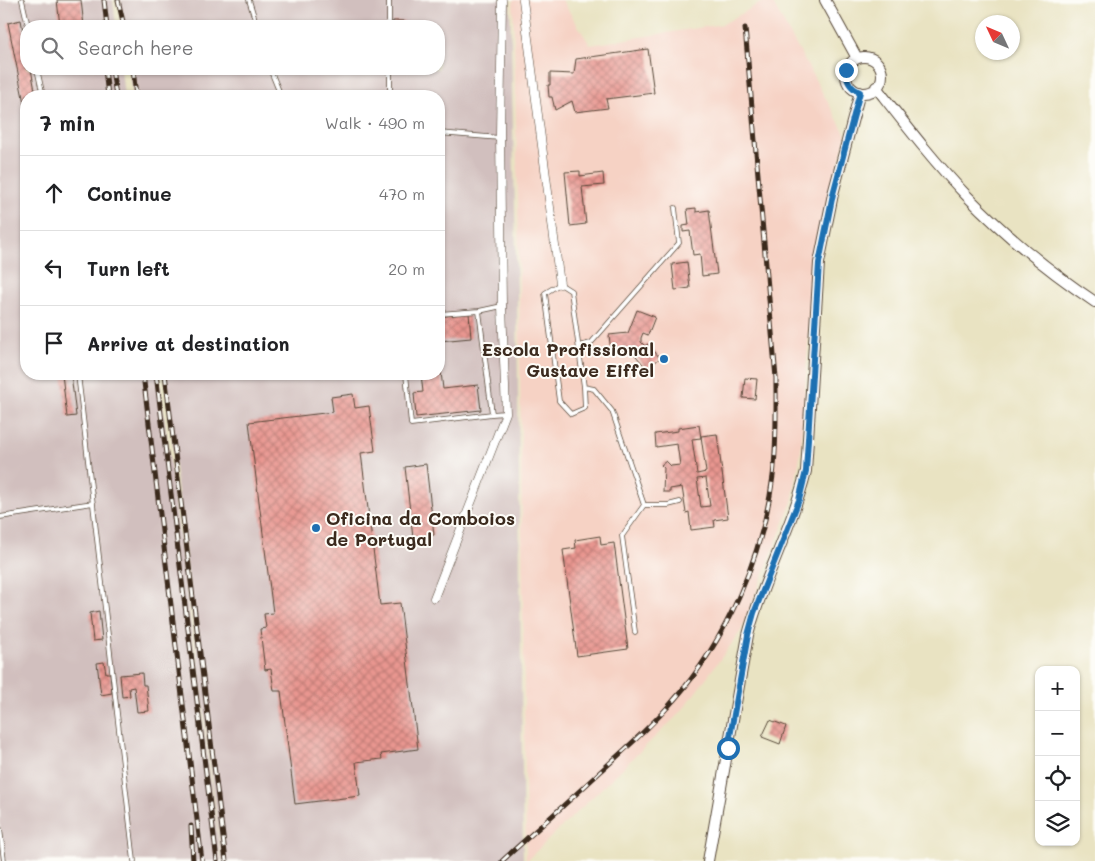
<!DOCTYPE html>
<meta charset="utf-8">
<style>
body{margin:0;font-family:Mali,sans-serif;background:#f6f6f6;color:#202124}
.controls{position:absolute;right:15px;bottom:15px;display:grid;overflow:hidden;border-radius:10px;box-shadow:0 1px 4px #0004}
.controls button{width:45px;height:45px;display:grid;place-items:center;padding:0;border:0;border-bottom:1px solid #e0e0e0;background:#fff;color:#202124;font:25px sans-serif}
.compass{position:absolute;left:975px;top:15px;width:45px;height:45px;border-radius:50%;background:#fff;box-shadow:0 1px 4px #0004;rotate:314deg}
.stop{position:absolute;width:15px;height:15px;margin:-11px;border:4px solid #1f6fb2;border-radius:50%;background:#fff}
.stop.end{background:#1f6fb2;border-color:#fff;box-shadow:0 1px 5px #0008}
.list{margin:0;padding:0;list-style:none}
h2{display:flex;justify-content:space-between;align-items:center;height:65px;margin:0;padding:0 20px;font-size:21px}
h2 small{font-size:16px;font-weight:400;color:#757577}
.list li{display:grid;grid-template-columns:32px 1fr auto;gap:15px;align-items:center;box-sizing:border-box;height:75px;padding:0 20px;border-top:1px solid #e0e0e0}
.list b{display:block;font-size:19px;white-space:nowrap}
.list em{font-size:16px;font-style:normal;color:#757577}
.icon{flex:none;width:28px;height:28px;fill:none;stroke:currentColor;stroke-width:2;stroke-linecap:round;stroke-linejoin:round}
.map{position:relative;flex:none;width:1095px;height:861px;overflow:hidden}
.search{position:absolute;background:#fff;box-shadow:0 1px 4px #0004;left:20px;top:20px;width:425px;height:55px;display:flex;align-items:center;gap:12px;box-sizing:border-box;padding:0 18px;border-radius:20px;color:#757577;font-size:19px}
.panel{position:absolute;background:#fff;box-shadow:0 1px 4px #0004;left:20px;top:90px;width:425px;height:290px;border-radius:20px}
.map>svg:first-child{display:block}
.built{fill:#f6d2c4}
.railway{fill:#d1bfbe}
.building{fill:url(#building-cross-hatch);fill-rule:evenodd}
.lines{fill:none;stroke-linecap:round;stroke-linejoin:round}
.service-casing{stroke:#554637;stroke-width:5.5}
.minor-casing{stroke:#554637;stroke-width:9}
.tertiary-casing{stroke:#554637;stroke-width:12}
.service{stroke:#fff;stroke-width:4}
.minor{stroke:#fff;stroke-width:8}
.tertiary{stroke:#fff;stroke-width:10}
.rail-casing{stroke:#3b2a1e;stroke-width:5}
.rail{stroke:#fdfcf7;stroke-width:3;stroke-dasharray:9;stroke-linecap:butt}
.route{stroke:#1f6fb2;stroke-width:6}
.poi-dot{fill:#1f6fb2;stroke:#fdfcf7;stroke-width:2}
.labels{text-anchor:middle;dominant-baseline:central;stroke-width:4;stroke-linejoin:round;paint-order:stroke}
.poi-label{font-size:18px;font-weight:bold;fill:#3b2a1e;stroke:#fdfcf7;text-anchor:end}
</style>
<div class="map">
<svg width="1095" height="861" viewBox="0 0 1095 861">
<defs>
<pattern id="building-cross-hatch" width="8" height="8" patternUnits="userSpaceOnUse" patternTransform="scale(1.25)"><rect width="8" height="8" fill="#e99690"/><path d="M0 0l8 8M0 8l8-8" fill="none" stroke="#be7b75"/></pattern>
</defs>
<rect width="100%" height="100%" fill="#fdfcf7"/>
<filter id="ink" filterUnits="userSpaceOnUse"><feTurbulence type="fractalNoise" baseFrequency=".02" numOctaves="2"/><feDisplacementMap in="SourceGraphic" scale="10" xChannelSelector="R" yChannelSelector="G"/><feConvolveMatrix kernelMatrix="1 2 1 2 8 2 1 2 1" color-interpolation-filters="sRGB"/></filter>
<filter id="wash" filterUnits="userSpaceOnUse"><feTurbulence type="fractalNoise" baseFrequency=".0096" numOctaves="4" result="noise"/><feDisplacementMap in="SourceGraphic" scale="20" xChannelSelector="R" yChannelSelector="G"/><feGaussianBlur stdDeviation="1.12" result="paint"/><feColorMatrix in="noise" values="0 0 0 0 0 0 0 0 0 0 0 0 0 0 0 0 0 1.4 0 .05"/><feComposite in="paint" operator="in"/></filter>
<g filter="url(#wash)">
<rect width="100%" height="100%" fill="#e9e3c2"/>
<path class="built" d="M513,0H562L590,45L723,24L766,0H771L846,135L813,269L801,450L792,502L741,631L681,712L526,861L518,203Z"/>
<path class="railway" d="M0,0H113L116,26H26V69H121L124,96H26V374H159L221,861H0Z
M120,0H510L517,297L523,861H222L174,460L166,374H439V96H133L129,69H439V26H124Z"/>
<g id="blocks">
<path class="building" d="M57,0H81L84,26H60Z
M21,20L26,47V69H31L36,96H26L25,108L8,23Z
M393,21H404V26H393Z
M648,49L654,93L606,99L608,108L575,112L572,101L555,110L552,97H549L548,85H550V73L574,74L576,59Z
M580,171V176L603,173L604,185L582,187L586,224L570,226L565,172Z
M696,208V212L709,210L717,274L702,276L700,254L693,255L690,231L683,232V226L689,225L687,209Z
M687,262L690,288L675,290L672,264Z
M637,310L655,317L648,335L643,333L641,338V342L645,346L648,344L660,358L647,369L631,350L611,352L609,335L628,333Z
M469,313L471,338L439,341V317Z
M440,364L443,389L478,385L481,410L416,417L414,393L423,392L421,374H439V365Z
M62,374H71L76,416L67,417Z
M745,378L757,379L755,399L743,398Z
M353,394L355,408L369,406L375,451L361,453L380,605L400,603L418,749L381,754L382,759L356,762L360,796L295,804L281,691H274L271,669L265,670L260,629L266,628L264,614L273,613L249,422L333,412L331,397Z
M699,425L701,438L692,439L697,474L706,472L701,436L717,434L728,518L714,520L715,527L691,530L689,512L686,513L682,487L670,489V492H663L664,468L661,465L666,461L671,466L680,465L677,444L656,447L655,434L678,431V428ZM706,478L710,506L701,507L697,479Z
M426,464L434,535L413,538L405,467Z
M600,536L601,545L614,543L628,649L577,656L563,550L576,548L575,540Z
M99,611L102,640L93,641L90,613Z
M104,662L106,673H110L112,693L101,695L97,663Z
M142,673L143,685H146L149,711L137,712L134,687L129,688L130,696L122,697L120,675Z
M770,720L786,726L780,744L762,737Z"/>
</g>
</g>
<g filter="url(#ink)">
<use href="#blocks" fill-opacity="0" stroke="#554637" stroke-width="1"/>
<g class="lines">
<defs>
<path id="service" d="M22,0L28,26
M249,0L257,26
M389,0V26
M37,69L43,96
M270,69L281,96
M390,69V96
M439,133L500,138
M560,284L571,291L584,387L585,408L571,414L559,401L545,293Z
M502,306L479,311L492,414L505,413
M439,314L479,311
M579,346L591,343L679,243L675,208
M78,374L134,861
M406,374L411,424L492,414
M584,387L594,389L612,411L644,505L622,536L635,632
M644,505H668L680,502
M0,517L93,503
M0,829L4,861"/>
<path id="minor" d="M523,0L560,284
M434,598L506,413L502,306L500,135L502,0"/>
<path id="tertiary" d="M825,0L857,58
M846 75a18 18 0 1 1 36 0a18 18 0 1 1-36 0Z
M876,87C905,124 934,162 966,195C1005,235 1049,271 1095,302
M708,861L748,635C763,579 792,528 806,471L819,263L833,194L860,92"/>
</defs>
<use href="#service" class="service-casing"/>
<use href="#minor" class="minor-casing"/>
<use href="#tertiary" class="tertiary-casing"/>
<use href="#service" class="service"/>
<use href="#minor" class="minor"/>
<use href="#tertiary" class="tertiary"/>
<defs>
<path id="rail" d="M104,0L107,26
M118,0L124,26
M105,69L108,96
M112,69L116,96
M133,69L136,96
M143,374L202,861
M156,374L217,861
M165,374L226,861
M191,826L193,861
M502,861C535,831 568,802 600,772C625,749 651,727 673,701C726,642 763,555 773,476C777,444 776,411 776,378L745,28"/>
</defs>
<use href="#rail" class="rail-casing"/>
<use href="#rail" class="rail"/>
</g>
</g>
<g class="lines" filter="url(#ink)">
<path class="route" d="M728,748L748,635L754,613L799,500L806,471L819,263L833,194L860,92C850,88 846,81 846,70"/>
</g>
<g class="poi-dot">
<circle cx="664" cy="359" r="5"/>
<circle cx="316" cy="528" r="5"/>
</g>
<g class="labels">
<g class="poi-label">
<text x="654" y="349">Escola Profissional<tspan x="654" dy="21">Gustave Eiffel</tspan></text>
<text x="326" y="518" text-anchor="start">Oficina da Comboios<tspan x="326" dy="21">de Portugal</tspan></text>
</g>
</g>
</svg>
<div class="controls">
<button>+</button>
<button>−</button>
<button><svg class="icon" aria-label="locate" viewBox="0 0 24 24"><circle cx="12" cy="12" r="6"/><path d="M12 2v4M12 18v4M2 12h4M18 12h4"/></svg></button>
<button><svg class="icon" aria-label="layers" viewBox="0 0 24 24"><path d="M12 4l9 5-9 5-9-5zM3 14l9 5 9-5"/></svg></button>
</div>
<svg class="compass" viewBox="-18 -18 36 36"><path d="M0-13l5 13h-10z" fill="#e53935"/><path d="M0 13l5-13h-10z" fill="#757577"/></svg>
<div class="stop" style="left:728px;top:748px"></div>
<div class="stop end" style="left:846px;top:70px"></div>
<div class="search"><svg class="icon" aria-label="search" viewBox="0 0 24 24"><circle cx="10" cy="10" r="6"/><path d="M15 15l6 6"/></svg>Search here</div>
<section class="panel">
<h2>7 min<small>Walk · 490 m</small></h2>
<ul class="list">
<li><svg class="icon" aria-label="ahead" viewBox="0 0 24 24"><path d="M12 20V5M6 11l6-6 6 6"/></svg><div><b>Continue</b></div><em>470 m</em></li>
<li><svg class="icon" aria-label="left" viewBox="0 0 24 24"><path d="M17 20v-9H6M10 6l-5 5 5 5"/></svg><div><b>Turn left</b></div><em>20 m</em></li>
<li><svg class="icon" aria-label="arrive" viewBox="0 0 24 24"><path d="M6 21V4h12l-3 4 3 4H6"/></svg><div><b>Arrive at destination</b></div></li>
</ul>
</section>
</div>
